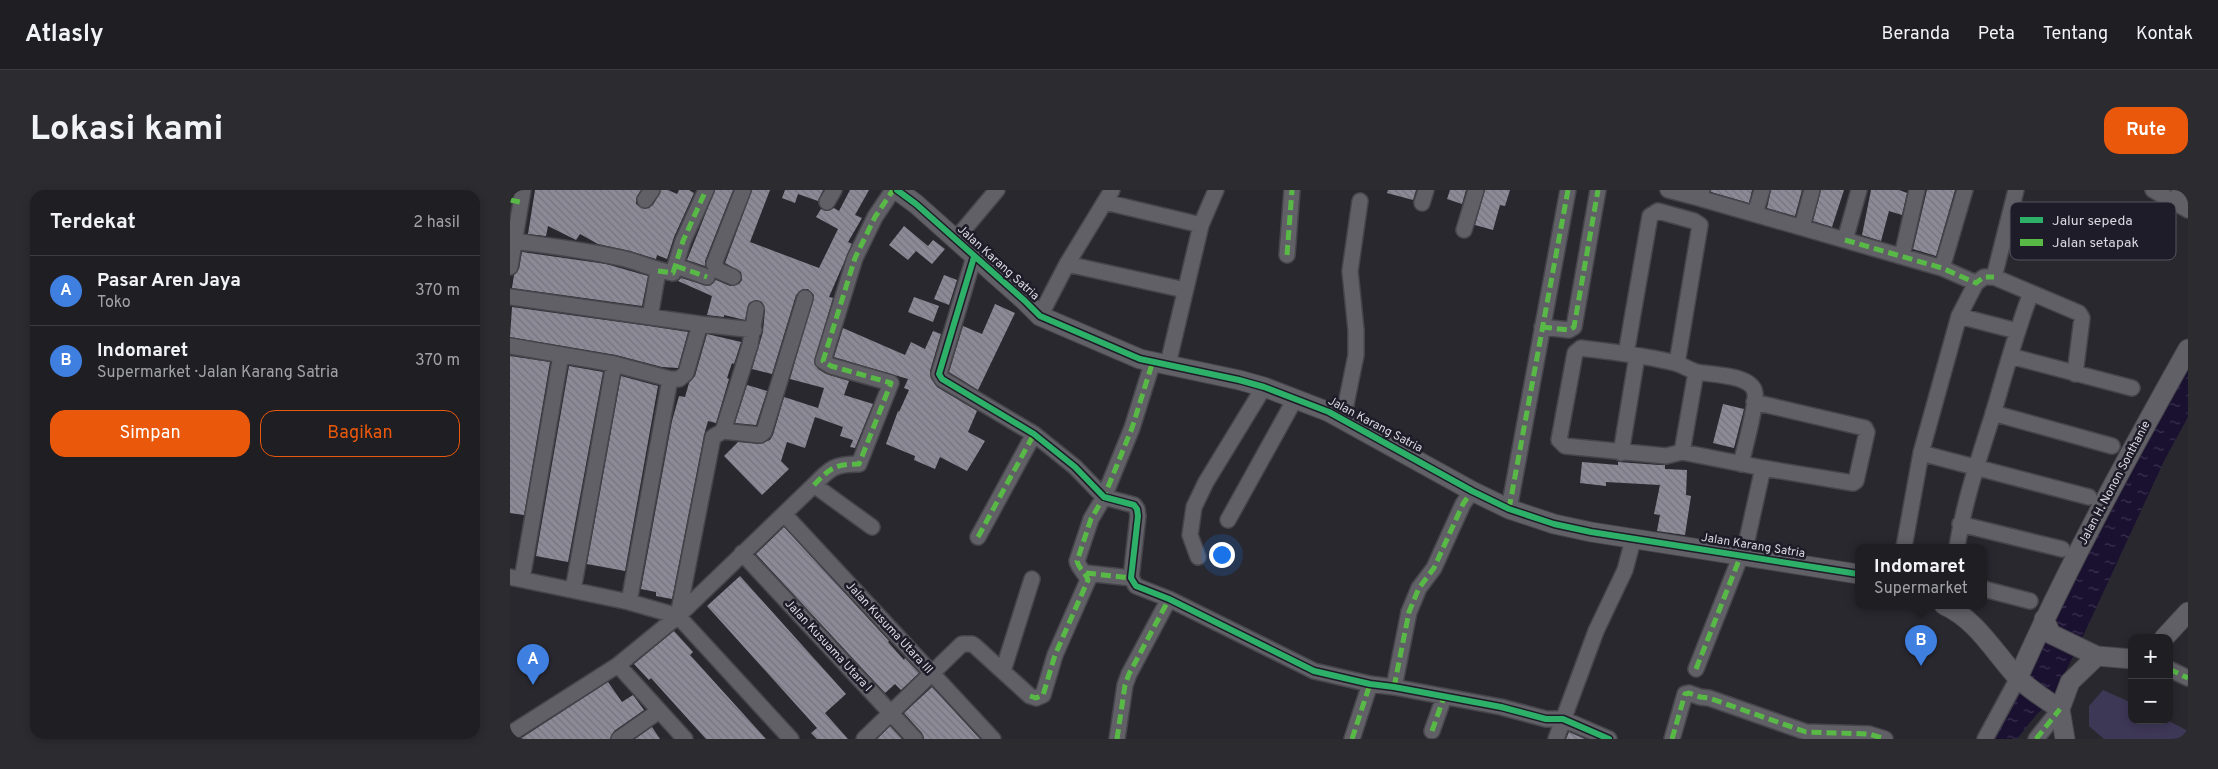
<!DOCTYPE html>
<html lang="id">
<meta charset="utf-8">
<style>
body{margin:0;font-family:Overpass,sans-serif;background:#2c2b30;color:#f1f3f6}
.controls{position:absolute;right:15px;bottom:15px;display:grid;overflow:hidden;border-radius:10px;box-shadow:0 2px 8px #0003}
.controls button{width:45px;height:45px;display:grid;place-items:center;padding:0;border:0;border-bottom:1px solid #3c3c41;background:#1f1e23;color:#f1f3f6;font:25px sans-serif}
.you{position:absolute;left:711px;top:364px;width:18px;height:18px;margin:-12px;border:4px solid #fff;border-radius:50%;background:#1a73e8;box-shadow:0 0 0 8px #1a73e833}
.badge{display:grid;place-items:center;width:32px;height:32px;border-radius:50%;background:#ea580c;color:#fff;font-size:16px;font-weight:700}
.pin{position:absolute;translate:-50% -41px;filter:drop-shadow(0 1px 2px #0008)}
.pin::after{content:'';position:absolute;top:26px;width:18px;height:15px;background:inherit;clip-path:polygon(0 0,100% 0,50% 100%)}
.popup{position:absolute;left:1345px;top:354px;width:132px;height:65px;box-sizing:border-box;display:grid;place-content:center;border-radius:10px;background:#1f1e23;filter:drop-shadow(0 1px 4px #0005);font-size:16px;white-space:nowrap;color:#a1a2a6}
.popup b{font-size:19px;color:#f1f3f6}
.popup::after{content:'';position:absolute;left:50%;top:100%;margin-left:-10px;border:10px solid transparent;border-top-color:#1f1e23}
.list{margin:0;padding:0;list-style:none}
h2{display:flex;justify-content:space-between;align-items:center;height:65px;margin:0;padding:0 20px;font-size:21px}
h2 small{font-size:16px;font-weight:400;color:#a1a2a6}
.list li{display:grid;grid-template-columns:32px 1fr auto;gap:15px;align-items:center;box-sizing:border-box;height:70px;padding:0 20px;border-top:1px solid #3c3c41}
.list b{display:block;font-size:19px;white-space:nowrap}
.list p{margin:0;font-size:16px;white-space:nowrap;color:#a1a2a6}
.list em{font-size:16px;font-style:normal;color:#a1a2a6}
.actions{display:flex;gap:10px;padding:15px 20px}
.actions a{flex:1;padding:11px 0;border:1px solid #ea580c;border-radius:15px;text-align:center;font-size:18px;color:#ea580c}
.actions .main{background:#ea580c;color:#fff}
.map{position:relative;flex:none;width:1678px;height:549px;overflow:hidden;border-radius:15px}
header{display:flex;align-items:center;gap:30px;box-sizing:border-box;height:70px;padding:0 25px;background:#1f1e23;border-bottom:1px solid #3c3c41}
header strong{font-size:24px}
nav{display:flex;gap:28px;margin-inline-start:auto;font-size:18px}
.intro{display:flex;align-items:center;justify-content:space-between;box-sizing:border-box;height:120px;padding:0 30px}
h1{margin:0;font-size:35px}
.button{padding:12px 22px;border-radius:15px;background:#ea580c;color:#fff;font-size:18px;font-weight:700}
main{display:flex;gap:30px;padding:0 30px}
aside{flex:1;background:#1f1e23;border-radius:15px;box-shadow:0 2px 8px #0003}
.map>svg:first-child{display:block}
.grass{fill:#3e3857}
.water{fill:url(#water-ripples)}
.building{fill:url(#building-back-hatch)}
.lines{fill:none;stroke-linecap:round;stroke-linejoin:round}
.minor-casing{stroke:#46454b;stroke-width:18}
.tertiary-casing{stroke:#46454b;stroke-width:21}
.minor{stroke:#616067;stroke-width:15}
.tertiary{stroke:#616067;stroke-width:19}
.quiet{stroke:#58b947;stroke-width:5;stroke-dasharray:10 5;stroke-linecap:butt}
.cycleway-casing{stroke:#1d1c28;stroke-width:9}
.cycleway{stroke:#2db169;stroke-width:6}
.labels{text-anchor:middle;dominant-baseline:central;stroke-width:5;stroke-linejoin:round;paint-order:stroke}
.street-label{font-size:12px;fill:#dad9e2;stroke:#1d1c28}
.key{fill:#1d1c28;stroke:#565560;stroke-width:1}
.key-label{font-size:14px;fill:#dad9e2}
</style>
<header>
<strong>Atlasly</strong>
<nav><a>Beranda</a><a>Peta</a><a>Tentang</a><a>Kontak</a></nav>
</header>
<div class="intro"><h1>Lokasi kami</h1><a class="button">Rute</a></div>
<main>
<aside>
<h2>Terdekat<small>2 hasil</small></h2>
<ul class="list">
<li><span class="badge" style="background:#3f7fe0">A</span><div><b>Pasar Aren Jaya</b><p>Toko</p></div><em>370 m</em></li>
<li><span class="badge" style="background:#3f7fe0">B</span><div><b>Indomaret</b><p>Supermarket · Jalan Karang Satria</p></div><em>370 m</em></li>
</ul>
<div class="actions"><a class="main">Simpan</a><a>Bagikan</a></div>
</aside>
<div class="map">
<svg width="1678" height="549" viewBox="0 0 1678 549">
<defs>
<pattern id="water-ripples" width="26" height="14" patternUnits="userSpaceOnUse" patternTransform="scale(1.25)"><rect width="26" height="14" fill="#1a1131"/><path d="M2 4q2-2 4 0t4 0M15 11q2-2 4 0t4 0" fill="none" stroke="#3b334f"/></pattern>
<pattern id="building-back-hatch" width="6" height="6" patternUnits="userSpaceOnUse" patternTransform="scale(1.25)"><rect width="6" height="6" fill="#8c8a96"/><path d="M-1 5l2 2M0 0l6 6M5-1l2 2" fill="none" stroke="#76747d"/></pattern>
</defs>
<rect width="100%" height="100%" fill="#29282f"/>
<path class="grass" d="M1593,500L1622,513V530H1657L1678,541V549H1594L1579,536V516Z"/>
<path class="water" d="M1678,159V227L1655,269L1568,457L1540,512L1527,524L1507,549H1481Z"/>
<path class="building" d="M25,0H131L126,9V14L135,19L143,15L151,0H158L167,4L169,0H179L184,3L164,47L157,69L147,65L146,69L120,61L88,54L70,44L66,50L38,36L36,46L18,44Z
M205,0H223L195,71V76L177,70Z
M242,0H260L240,52L309,78L328,39L306,27L311,19L317,21L324,18L329,21L340,0H359L345,25L352,28L338,52L342,54L319,107L323,108L304,172L308,179L316,184L339,191L334,205L363,214L345,258L340,257L343,250L330,246L333,237L305,227L295,258L277,252L271,271L279,279L252,305L214,266L228,252L249,254L260,250L263,245L274,207L308,218L314,198L280,189L304,105L298,99H293L286,105L262,184L242,179L253,142L255,120L252,112L247,110L239,113L235,130L214,125V127L197,125L202,106L168,91L171,88L198,96L206,90L220,96L229,94L232,90L231,82L215,73Z
M275,0H313L308,11L288,4L285,13L272,8Z
M878,0H906L903,10L877,3Z
M940,0H956L952,14L937,9Z
M975,0H1000L995,16L990,15L983,40L965,35Z
M1201,0H1242L1239,13L1201,2Z
M1261,0H1292L1285,26L1257,18Z
M1311,0H1334L1322,37L1303,31Z
M1361,0H1389L1397,3L1392,25L1379,21L1371,51L1352,45Z
M1417,0H1445L1426,66L1403,59Z
M394,36L418,56L423,50L435,59L422,74L406,61L398,70L379,55Z
M12,62L96,74L138,86L132,116L2,98L4,85L9,79Z
M434,85L447,90L439,115L424,109Z
M404,107L429,116L423,132L398,122Z
M485,114L505,123L468,200L439,182L453,136L472,144Z
M2,117L139,136L178,142L168,178L152,177L106,165L0,147Z
M333,138L395,165L401,152L415,159L423,141L431,144L420,181L421,188L427,197L467,221L458,242L475,251L457,281L430,267L425,279L404,270L405,266L376,254L388,221L389,222L399,200L394,198L398,189L324,167Z
M197,144L231,152L224,174L222,173L217,188L219,189L206,233L198,231L194,245L162,409L146,406V402L131,399L162,231L169,206L175,207L179,193L185,186Z
M0,166L40,172L14,325L0,323Z
M59,176L93,182L58,372L26,366Z
M111,186L148,196L115,381L77,374Z
M237,195L257,201L246,235L225,233Z
M1213,214L1234,219L1224,258L1203,253Z
M1072,272L1108,275V272L1149,275H1155V279L1177,280L1176,305L1181,306L1175,345L1147,341L1150,325L1144,324L1150,295L1096,292V296L1070,293Z
M274,337L379,451L378,452L394,470L395,468L409,483L391,500L385,494L375,503L246,364Z
M230,386L336,504L315,523L338,549H307L301,543L307,538L197,416Z
M164,441L183,462L180,465L256,549H196L141,488L139,490L124,474Z
M98,492L112,512L123,505L134,520L104,541L100,549H10Z
M422,497L470,549H414L412,543L394,523Z
M380,536L392,549H367Z
M142,537L150,549H125Z
M1059,542L1075,549H1056Z"/>
<g class="lines">
<defs>
<path id="minor" d="M1158,0L1189,8L1192,0
M1643,0L1678,20
M1669,0L1678,6
M1189,8L1432,78L1466,93L1474,87H1484L1569,123L1572,128L1565,184
M135,10L142,0
M317,12L324,0
M595,12L691,35
M912,13L916,0
M1245,24L1252,0
M1292,37L1302,0
M954,40L966,0
M445,50L487,0
M1335,50L1349,0
M4,51C40,56 76,60 111,68C129,72 144,80 163,83L173,51L196,0
M777,65L782,0
M1392,66L1407,0
M464,67L429,184L432,189L524,244L565,277L594,307L624,315L627,319L628,326L621,388L626,396L659,409L804,481L860,494L884,497L991,517L1036,529H1053L1099,549
M557,74L675,100
M166,76L197,87
M0,77L13,0
M1432,78L1455,0
M223,87L209,81L204,74L233,0
M1484,87L1506,0
M0,107L190,134L244,140
M530,126L557,74L602,0
M1449,126L1507,141
M140,127L148,81
M1032,137L1059,140L1064,137L1088,0
M0,156L104,174L160,189L119,412
M1116,164L1140,26L1148,21L1184,31L1190,35L1167,173
M1500,166L1622,198
M658,174L691,35L706,0
M160,189H169L176,183L190,134
M1483,223L1602,256
M833,229L846,165V140L840,81L850,11
M213,241L240,155L246,119
M1172,262L1186,182
M1111,263L1127,166
M1411,263L1579,307
M1231,274C1234,260 1247,214 1245,203C1242,184 1201,185 1187,182C1179,180 1173,175 1165,173C1135,165 1102,162 1071,158L1065,163L1049,250L1055,256L1156,266L1172,262L1253,278L1343,293L1346,291L1357,242L1355,238L1244,212
M304,295C320,278 325,274 349,274L381,193L321,176L313,171L345,68L365,27L383,0
M999,319L1058,0
M275,325L483,549
M718,330L785,209
M1450,334L1552,359
M468,347L524,244
M1394,357L1411,263L1449,126L1466,93
M1447,357C1454,312 1469,268 1483,224C1495,183 1506,142 1521,103
M232,363L405,549
M688,367L680,345L684,317L696,292L754,197
M576,383L621,388
M0,387L119,412L168,426L281,549
M12,389L51,165
M1474,399L1520,411
M63,400L104,174
M168,426L203,247L213,241L250,245L254,242L295,108
M108,475L175,549
M1186,479L1237,350L1253,278
M1659,479L1678,488
M493,481L522,389
M884,497L899,422L909,398L924,378L953,314L962,301
M922,541L934,507
M0,544L108,475L168,426L304,295L362,337
M109,549L149,521
M354,549L452,454H462L465,456L520,506L526,508L533,505L545,465L578,390C575,382 569,379 567,371L581,329L594,307L622,238L643,171
M607,549L615,495L619,484L659,409
M842,549L860,494
M1046,549L1086,441L1115,380L1123,350
M1162,549L1175,504L1179,503L1190,507L1199,508L1296,542L1359,544L1375,549
M1475,549L1508,488
M1526,549L1550,519"/>
<path id="tertiary" d="M387,0L406,14L515,111L530,126L630,169L729,190L754,197L819,222L962,301L999,319L1044,334L1081,342L1348,384
M1434,415C1467,430 1484,462 1507,487C1520,500 1536,510 1550,519
M1534,429L1541,444L1568,457L1587,466L1622,469
M1654,448L1678,422
M1508,488C1558,375 1618,266 1678,159
M1555,549L1550,519L1560,492L1587,466"/>
</defs>
<use href="#minor" class="minor-casing"/>
<use href="#tertiary" class="tertiary-casing"/>
<use href="#minor" class="minor"/>
<use href="#tertiary" class="tertiary"/>
<path class="quiet" d="M0,10L10,12
M1335,50L1432,78L1466,93L1474,87H1484
M777,65L782,0
M166,76L197,87
M148,81L163,83L173,51L196,0
M1032,137L1059,140L1064,137L1088,0
M304,295C320,278 325,274 349,274L381,193L321,176L313,171L345,68L365,27L383,0
M999,319L1058,0
M468,347L524,244
M576,383L621,388
M1186,479L1231,365
M1659,479L1678,488
M884,497L899,422L909,398L924,378L953,314L962,301
M520,506L526,508L533,505L545,465L578,390C575,382 569,379 567,371L581,329L594,307L622,238L643,171
M922,541L934,507
M607,549L615,495L619,484L659,409
M842,549L860,494
M1162,549L1175,504L1179,503L1190,507L1199,508L1296,542L1359,544L1375,549
M1526,549L1550,519"/>
<defs>
<path id="cycleway" d="M387,0L406,14L515,111L530,126L630,169L729,190L754,197L819,222L962,301L999,319L1044,334L1081,342L1348,384
M464,67L429,184L432,189L524,244L565,277L594,307L624,315L627,319L628,326L621,388L626,396L659,409L804,481L860,494L884,497L991,517L1036,529H1053L1099,549"/>
</defs>
<use href="#cycleway" class="cycleway-casing"/>
<use href="#cycleway" class="cycleway"/>
</g>
<g class="labels">
<g class="street-label">
<text transform="translate(488 73) rotate(42)">Jalan Karang Satria</text>
<text transform="translate(865 235) rotate(28)">Jalan Karang Satria</text>
<text transform="translate(1605 293) rotate(-62)">Jalan H. Nonon Sonthanie</text>
<text transform="translate(1243 356) rotate(9)">Jalan Karang Satria</text>
<text transform="translate(379 438) rotate(47)">Jalan Kusuma Utara III</text>
<text transform="translate(318 456) rotate(47)">Jalan Kusuama Utara I</text>
</g>
</g>
<rect x="1500" y="12" width="166" height="58" rx="8" class="key"/>
<rect x="1510" y="27" width="23" height="6" fill="#2db169"/>
<rect x="1510" y="49" width="23" height="7" fill="#58b947"/>
<g class="key-label">
<text x="1542" y="35">Jalur sepeda</text>
<text x="1542" y="57">Jalan setapak</text>
</g>
</svg>
<div class="controls">
<button>+</button>
<button>−</button>
</div>
<div class="you"></div>
<div class="pin badge" style="left:23px;top:495px;background:#3f7fe0">A</div>
<div class="pin badge" style="left:1411px;top:476px;background:#3f7fe0">B</div>
<div class="popup"><b>Indomaret</b>Supermarket</div>
</div>
</main>
